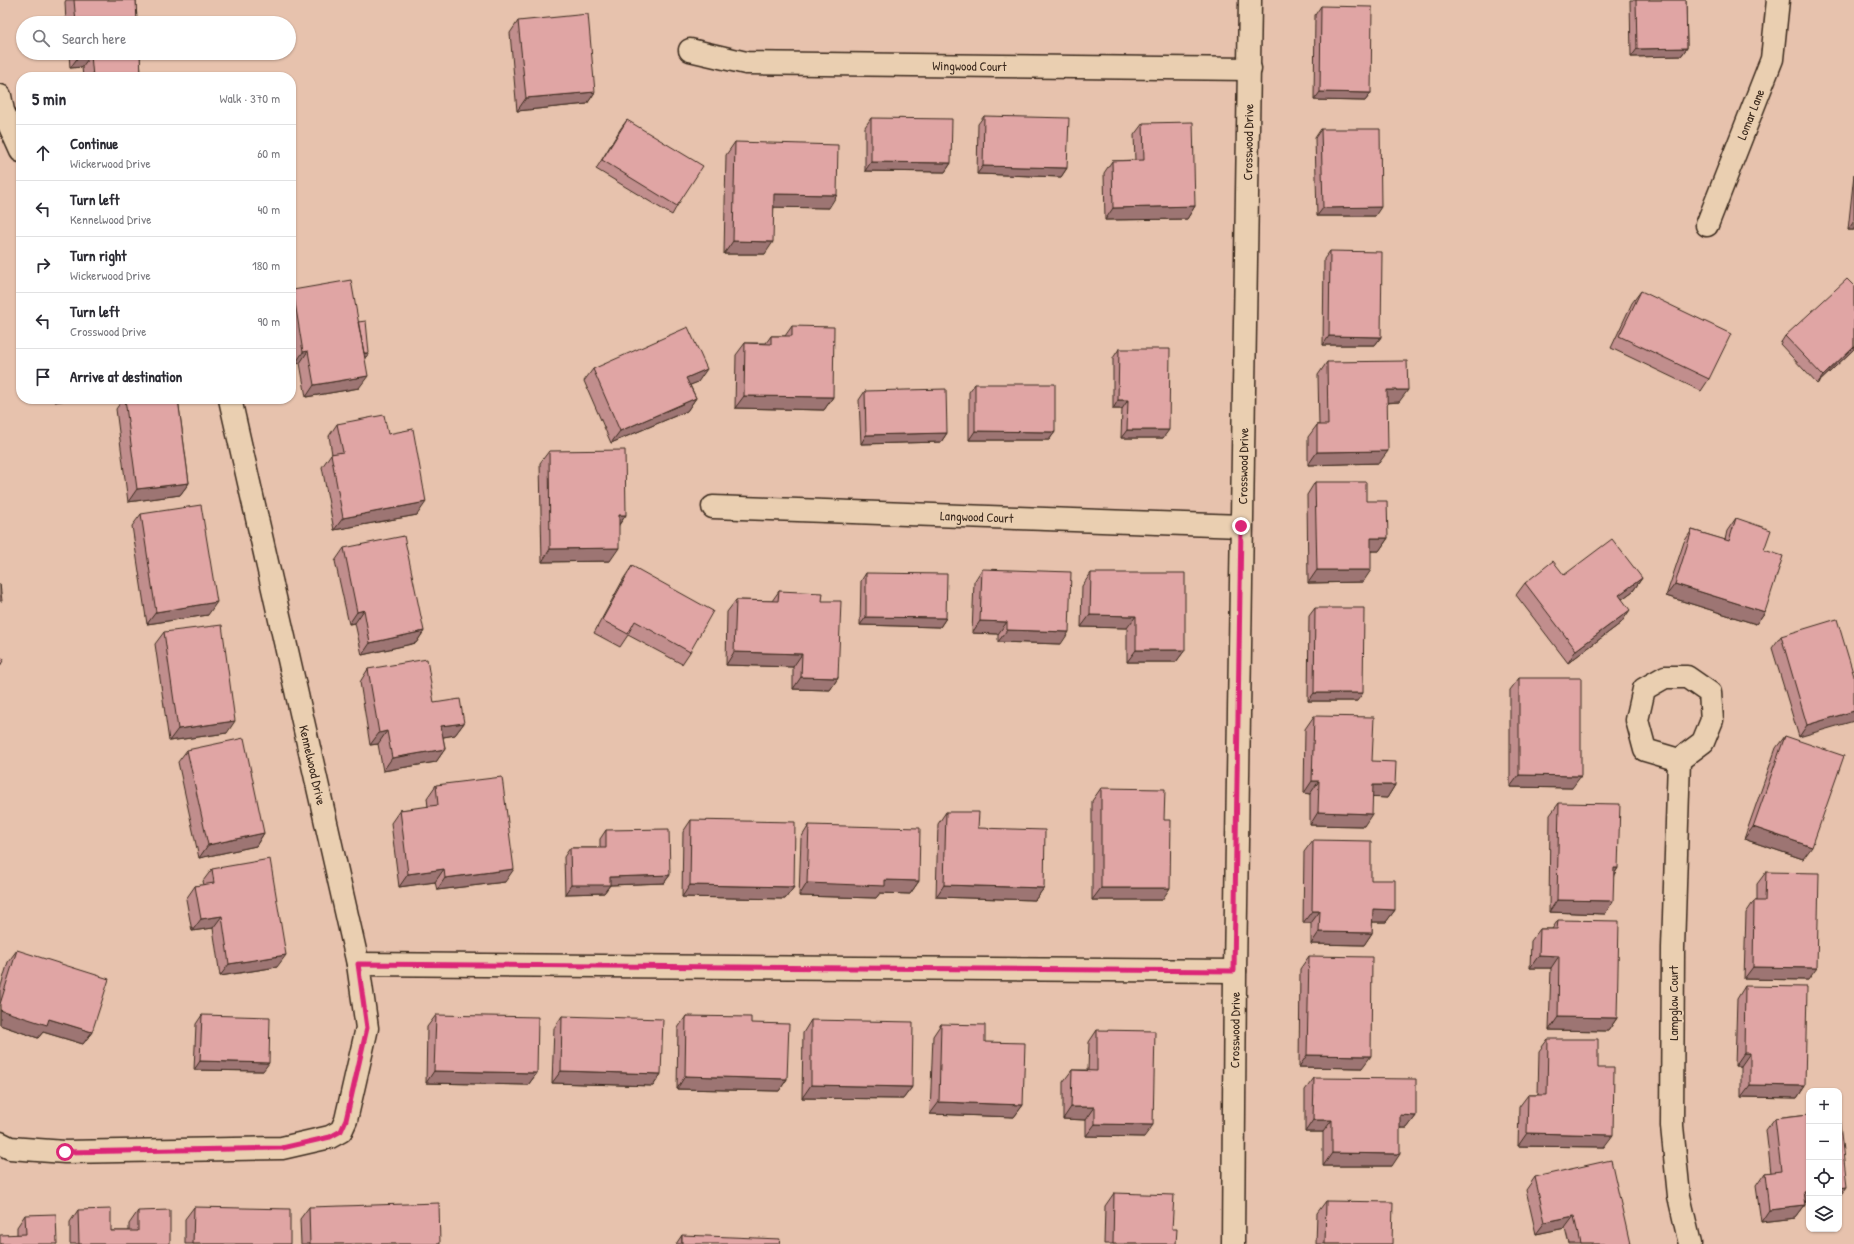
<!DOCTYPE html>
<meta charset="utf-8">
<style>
body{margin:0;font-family:"Patrick Hand",sans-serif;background:#f2f2f3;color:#2b2b33}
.controls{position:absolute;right:12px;bottom:12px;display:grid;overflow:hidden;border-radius:8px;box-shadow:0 1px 3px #0004}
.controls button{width:36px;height:36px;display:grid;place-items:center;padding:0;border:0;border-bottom:1px solid #e1e1e2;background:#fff;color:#2b2b33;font:20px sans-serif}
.stop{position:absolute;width:12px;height:12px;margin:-9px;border:3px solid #db2777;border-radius:50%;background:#fff}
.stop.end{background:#db2777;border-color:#fff;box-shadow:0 1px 4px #0008}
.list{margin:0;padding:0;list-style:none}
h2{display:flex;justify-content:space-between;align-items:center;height:52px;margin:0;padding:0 16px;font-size:17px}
h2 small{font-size:13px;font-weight:400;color:#7c7c81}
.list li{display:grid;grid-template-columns:26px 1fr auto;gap:12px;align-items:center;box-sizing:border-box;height:56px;padding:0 16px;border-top:1px solid #e1e1e2}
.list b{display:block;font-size:15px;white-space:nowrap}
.list p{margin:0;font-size:13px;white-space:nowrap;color:#7c7c81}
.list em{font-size:13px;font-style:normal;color:#7c7c81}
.icon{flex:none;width:22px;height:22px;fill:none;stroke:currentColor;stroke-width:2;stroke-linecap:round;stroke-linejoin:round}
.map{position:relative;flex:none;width:1854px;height:1244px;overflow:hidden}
.search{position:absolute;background:#fff;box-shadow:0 1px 3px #0004;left:16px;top:16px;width:280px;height:44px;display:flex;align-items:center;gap:10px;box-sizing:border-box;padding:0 14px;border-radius:22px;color:#7c7c81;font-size:15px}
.panel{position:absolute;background:#fff;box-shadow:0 1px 3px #0004;left:16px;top:72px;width:280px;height:332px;border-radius:16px}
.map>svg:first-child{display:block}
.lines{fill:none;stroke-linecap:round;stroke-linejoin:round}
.street-casing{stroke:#3b2a1e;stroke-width:25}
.street{stroke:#eacfb1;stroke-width:22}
.wall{fill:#c18e8d;stroke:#3b2a1e}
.shaded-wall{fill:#9d7473;stroke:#3b2a1e}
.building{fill:#e0a5a4;stroke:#3b2a1e}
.route{stroke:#db2777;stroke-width:5}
.labels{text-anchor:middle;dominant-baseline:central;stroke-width:3.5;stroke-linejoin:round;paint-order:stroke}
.street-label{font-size:13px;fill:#3b2a1e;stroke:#eacfb1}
</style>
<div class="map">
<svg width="1854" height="1244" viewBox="0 0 1854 1244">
<rect width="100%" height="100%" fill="#e7c2ad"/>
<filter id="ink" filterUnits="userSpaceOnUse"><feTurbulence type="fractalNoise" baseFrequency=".025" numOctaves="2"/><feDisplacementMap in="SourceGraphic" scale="8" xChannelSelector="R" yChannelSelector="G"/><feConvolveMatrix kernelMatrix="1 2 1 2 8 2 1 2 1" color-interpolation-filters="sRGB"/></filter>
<g filter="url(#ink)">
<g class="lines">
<defs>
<g id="street">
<path id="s1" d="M690,50L746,63L1250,69"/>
<path d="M0,96L3,111L21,151"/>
<path id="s2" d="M1707,225L1772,59L1778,0"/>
<path id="s3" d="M713,507L1241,526"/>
<path d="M1665,677H1687L1710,693L1712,720L1703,742L1679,760L1645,750L1637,720L1644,689Z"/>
<path d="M1679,760L1673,948L1672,1126L1679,1196L1690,1244"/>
<path d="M358,964L1235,971"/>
<path d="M0,1143L10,1148L65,1152L282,1148L330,1137L341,1131L346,1120L367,1028L358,964L230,399"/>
<path id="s4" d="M1233,1244L1235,971L1250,0"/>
</g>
</defs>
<use href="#street" class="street-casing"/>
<use href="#street" class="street"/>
</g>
<path class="wall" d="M66,0H136L137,23H66L65,2Z
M1630,0H1686L1687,48L1681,56L1631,57Z
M1321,6L1371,93L1365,101L1314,100L1315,15Z
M518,21L595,92L587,104L517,111L510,33Z
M69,53H140L141,77H83L82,67L70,68Z
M984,116L1067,168L1061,177L977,174L978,124Z
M871,118L951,163L945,172L865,171V127Z
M627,120L677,206L672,215L596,169L621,128Z
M1143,123L1195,206L1187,219L1105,220L1104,173L1112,161L1135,160L1134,135Z
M1321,129L1375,216H1317L1315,138Z
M735,142L829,208L774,207L765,254H724L726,155Z
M1854,174V230H1848Z
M1330,251L1381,337L1375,345H1323L1324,259Z
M1854,286V349L1817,384L1780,344L1785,336Z
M293,290L358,322L366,357H365L359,388L306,397L300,363L295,364L291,343V293Z
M1641,291L1709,379L1701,391L1611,348L1632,303Z
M792,326L833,397L824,410L735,408L736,355L745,343H766L771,336H785Z
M1119,349L1163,438H1121L1122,409H1113V358Z
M1327,362L1399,402L1387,403L1379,463L1308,465V437L1317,425H1319L1318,375Z
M593,369L698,382L690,385L696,398L687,411L611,443L584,381Z
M975,384L1055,432L1049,440H969V392Z
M865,391L947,433L941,442L861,444L859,400Z
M123,399H178L189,483L180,495L128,502L116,409Z
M337,424L388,434L417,515L334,530L322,467L331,454H332L329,436Z
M549,451L626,515L619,525L610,561L542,562L540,463Z
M1315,482L1366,501L1388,538L1379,551H1371L1363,582L1308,583L1307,495Z
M141,514L208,615L147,624L132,526Z
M1736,518L1764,550L1765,612L1756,624L1666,596L1684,542L1692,530L1725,540L1727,531Z
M344,548L424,631L416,643L362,655L355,623L349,624L335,561Z
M632,566L690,652L682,664L628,635L620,647L594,633L624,578Z
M982,569L1061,644L998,642V634L972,633L974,582Z
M866,573L946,618L940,627L860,625L861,581Z
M1091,573L1185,650L1176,662H1127V628L1081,627L1082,586Z
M1564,575L1642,578L1633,591L1622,599L1621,623L1568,663L1516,595L1525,583Z
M779,591L822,601L838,678L830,690L793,689V667L726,665L727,612L736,600L772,601Z
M1315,608L1357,701H1308L1309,616Z
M164,632L227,733L169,741L155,644Z
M1781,636L1854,676L1799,737L1772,648Z
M368,669L434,703L464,723L455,735L443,737L445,749L436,762L383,771L378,744L370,745L360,682Z
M1519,678L1572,788L1510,787V690Z
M1314,716L1372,761L1395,785L1387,798L1373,797L1364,826L1310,825V794L1304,793L1305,729Z
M1785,736L1803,859L1744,839L1776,748Z
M187,750L264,833L256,846L199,858L178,762Z
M436,785L505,882L437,890L435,882L399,887L391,823L400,810L428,807L427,798Z
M1101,788L1162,900H1092V801Z
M1559,803L1618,868L1614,875L1605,914L1549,912L1550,815Z
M946,812L978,828L1044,888L1035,900L936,897L938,824Z
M691,820L794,887L785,899L682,897L683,832Z
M809,825L919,881L910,894L880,893L876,898L799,896L801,838Z
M606,830L670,875L664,883L610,885L604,893L565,894L564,857L570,848H600V839Z
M1313,840L1371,880L1395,910L1386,922H1372V933L1364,945L1311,944V923H1303L1304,852Z
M212,869L277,967L220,976L213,928L192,931L186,899L195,886L204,885L203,881Z
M1766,872L1808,980L1744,979L1746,913L1754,901H1757V884Z
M1558,920L1617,1018L1608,1031L1549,1030L1551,968H1530L1531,941L1540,929H1552Z
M17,950L92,1032L83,1044L43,1032L38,1038L0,1025V989L8,962Z
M1309,956L1362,1068L1299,1067L1300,969Z
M1745,986L1805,1086L1797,1098L1741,1097V1066H1735L1737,999Z
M202,1015L263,1071L194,1070L196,1024Z
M436,1015L537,1073L528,1085L426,1083L427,1027Z
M562,1016L661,1074L653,1086L552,1083L554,1028Z
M686,1016L751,1023L787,1079L779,1091L677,1089L678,1028Z
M811,1020L912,1087L903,1099L802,1098L803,1033Z
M941,1024L985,1042L1023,1105L1014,1117L930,1114L933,1036Z
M1097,1030L1144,1137L1086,1136V1120L1063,1119V1082L1072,1070H1088L1089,1042Z
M1548,1039L1604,1147L1518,1146L1519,1107L1528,1095H1538L1539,1051Z
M1314,1078L1416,1116L1407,1128H1400L1392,1166H1323V1132H1305V1090Z
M1809,1114V1202H1804L1805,1206L1796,1218L1761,1222L1756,1186L1765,1173H1771L1766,1130L1775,1118Z
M1535,1177L1630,1244H1569L1565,1228L1536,1234L1526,1190Z
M1114,1193L1172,1229L1176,1244H1104L1105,1206Z
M1326,1201L1392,1244H1316L1317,1213Z
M194,1207L290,1244H185V1219Z
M309,1207L440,1244H301L300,1219Z
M78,1210L111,1231H129V1224L138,1211L170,1244H70V1222Z
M25,1215L57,1244L17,1235V1227Z
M682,1235V1244H676Z"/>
<path class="shaded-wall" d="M1687,48L1681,56L1631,57L1637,49Z
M91,55L82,67L70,68L79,56Z
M595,92L587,104L517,111L526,98Z
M1320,92L1371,93L1365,101L1314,100Z
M871,162L951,163L945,172L865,171Z
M983,166L1067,168L1061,177L977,174Z
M774,194L837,195L829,208L765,207Z
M1195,206L1187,219L1105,220L1113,208Z
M1381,207L1375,216H1317L1323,208Z
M1854,221V230H1848Z
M733,241L773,242L765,254H724Z
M1329,336L1381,337L1375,345H1323Z
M1854,346V349L1817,384L1823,376Z
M308,351L300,363L295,364L303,352Z
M369,353L366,357L355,359L358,354Z
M707,369L698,382L678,390L686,378Z
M368,376L359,388L306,397L314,385Z
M1387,390H1408L1399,402L1378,403Z
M744,396L833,397L824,410L735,408Z
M696,398L687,411L611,443L620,431Z
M57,399H72L55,402Z
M1118,400H1128L1122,409H1113Z
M1127,430H1169L1163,438H1121Z
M975,431L1055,432L1049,440H969Z
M947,433L941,442L861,444L866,435Z
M1388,451L1379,463L1308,465L1317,452Z
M189,483L180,495L128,502L137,489Z
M426,502L417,515L334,530L343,518Z
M619,515H626L617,527Z
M1371,538H1388L1379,551H1362Z
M619,548L610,561L542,562L550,549Z
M1317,570H1371L1363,582L1308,583Z
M1642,578L1633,591L1610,608L1619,595Z
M1675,584L1765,612L1756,624L1666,596Z
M217,602L208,615L147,624L156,612Z
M364,610L355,623L349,624L357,612Z
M1630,610L1621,623L1568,663L1576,650Z
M1090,615L1136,616L1127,628L1081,627Z
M866,617L946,618L940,627L860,625Z
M980,621L1007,622L998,634L972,633Z
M1007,630L1069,632L1061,644L998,642Z
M424,631L416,643L362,655L370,643Z
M1136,650H1185L1176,662H1127Z
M734,652L802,654L793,667L726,665Z
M801,677L838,678L830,690L793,689Z
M1314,693H1363L1357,701H1308Z
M1854,711V721L1799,737L1807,725Z
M235,721L227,733L169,741L178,729Z
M464,723L455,735L432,739L441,726Z
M387,731L378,744L370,745L379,733Z
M445,749L436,762L383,771L392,758Z
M1519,775L1581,776L1572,788L1510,787Z
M1312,781H1319L1310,794L1304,793Z
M1373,785H1395L1387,798L1364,797Z
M1318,812L1372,814L1364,826L1310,825Z
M1753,827L1812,847L1803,859L1744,839Z
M264,833L256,846L199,858L208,845Z
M1614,868H1618L1610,880Z
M444,869L435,882L399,887L408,874Z
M514,869L505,882L437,890L445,878Z
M670,875L664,883L610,885L604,893L565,894L571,885L610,877Z
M885,880L919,881L910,894L880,893L876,898L799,896L807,883Z
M690,885L794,887L785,899L682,897Z
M944,885L1044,888L1035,900L936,897Z
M1101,888H1170L1162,900H1092Z
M1557,900L1613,901L1605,914L1549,912Z
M1373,909L1395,910L1386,922H1364Z
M1312,911H1320L1311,923H1303Z
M222,916L213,928L192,931L201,919Z
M1319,932L1372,933L1364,945L1311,944Z
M286,955L277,967L220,976L229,964Z
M1539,955L1559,956L1551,968H1530Z
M1753,967L1817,968L1808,980L1744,979Z
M0,1010L49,1019L92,1032L83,1044L43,1032L38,1038L0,1025Z
M1558,1017L1617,1018L1608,1031L1549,1030Z
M1744,1053H1750L1741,1066H1735Z
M1307,1055L1371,1056L1362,1068L1299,1067Z
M200,1061L269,1063L263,1071L194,1070Z
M434,1071L537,1073L528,1085L426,1083Z
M561,1071L661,1074L653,1086L552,1083Z
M685,1076L787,1079L779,1091L677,1089Z
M811,1085L912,1087L903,1099L802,1098Z
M1750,1085L1805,1086L1797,1098L1741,1097Z
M939,1102L1023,1105L1014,1117L930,1114Z
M1071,1107H1095L1086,1120L1063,1119Z
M1400,1115L1416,1116L1407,1128H1392Z
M1313,1120H1332L1323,1132H1305Z
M1095,1124L1153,1125L1144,1137L1086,1136Z
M1527,1133L1613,1135L1604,1147L1518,1146Z
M1332,1153L1400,1154L1392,1166H1323Z
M1847,1186L1839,1197V1187Z
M1809,1190V1202L1794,1203L1803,1191Z
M1805,1206L1796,1218L1761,1222L1769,1210Z
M1574,1216L1565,1228L1536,1234L1545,1222Z"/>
<path class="building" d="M74,0H136L137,23H76Z
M1636,0H1686L1687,48L1637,49Z
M1321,6L1372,7L1371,93L1320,92Z
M588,14L595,92L526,98L518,21Z
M78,53H140L141,77H93L91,55L79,56Z
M984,116L1069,118L1067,168L983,166Z
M871,118L952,119L951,163L871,162Z
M627,120L703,166L677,206L602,160Z
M1193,122L1195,206L1113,208L1112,161L1144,160L1143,123Z
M1321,129H1380L1381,207L1323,208Z
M735,142L838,145L837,195L774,194L773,242L733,241Z
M1330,251L1382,252L1381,337L1329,336Z
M1847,279L1854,286V346L1823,376L1785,336Z
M351,280L368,376L314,385L308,351L303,352L293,290Z
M1641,291L1731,334L1709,379L1619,336Z
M366,321L369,353H364L358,322Z
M792,326L834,327L833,397L744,396L745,343L771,344V336H792Z
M688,327L707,369L686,378L696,398L620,431L593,369Z
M1119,349H1170L1169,430H1127L1128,400H1118Z
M1407,361L1408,390H1387L1388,451L1317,452V425H1328L1327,362Z
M975,384H1055V432L975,431Z
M946,389L947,433L866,435L865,391Z
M125,399H178L189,483L137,489Z
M384,415L388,434L413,429L426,502L343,518L331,454L343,452L337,424Z
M625,450L626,515H619V548L550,549L549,451Z
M1315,482H1366V501H1387L1388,538H1371V570H1317Z
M201,505L217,602L156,612L141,514Z
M1736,518L1771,530L1764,550L1783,556L1765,612L1675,584L1692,530L1729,541Z
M404,536L424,631L370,643L364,610L357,612L344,548Z
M1612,539L1642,578L1619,595L1630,610L1576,650L1525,583L1553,561L1564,575Z
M632,566L713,611L690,652L635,621L628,634L602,620Z
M982,569L1071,572L1069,632L1007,630V622L980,621Z
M866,573L947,574L946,618L866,617Z
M1091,573H1185V650H1136V616L1090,615Z
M0,584L2,601H0Z
M779,591L823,593L822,601H841L838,678L801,677L802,654L734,652L736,600L778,601Z
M1315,608H1364L1363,693H1314Z
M1837,619L1854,676V711L1807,725L1781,636Z
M222,625L235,721L178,729L164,632Z
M0,657L4,659L0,666Z
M427,659L434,703L460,699L464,723L441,726L445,749L392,758L387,731L379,733L368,669Z
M1519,678H1581V776L1519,775Z
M1314,716L1374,717L1372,761L1396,762L1395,785H1373L1372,814L1318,812L1319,781H1312Z
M1785,736L1844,756L1812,847L1753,827Z
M244,738L264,833L208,845L187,750Z
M502,777L514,869L445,878L444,869L408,874L400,810L438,805L436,785Z
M1101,788L1165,789L1164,820H1171L1170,888H1101Z
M1559,803L1620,804L1618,868H1614L1613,901L1557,900Z
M946,812H979L978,828L1045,830L1044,888L944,885Z
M691,820L795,822L794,887L690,885Z
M809,825L920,828L919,881L885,880V886L807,883Z
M669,829L670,875L610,877V885H571L570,848H606V830Z
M1313,840L1371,841V880H1395V910L1373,909L1372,933L1319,932L1320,911H1312Z
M270,859L286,955L229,964L222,916L201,919L195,886L214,883L212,869Z
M1766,872L1819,873L1817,968L1753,967L1754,901H1765Z
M1558,920L1619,921L1617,1018L1558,1017L1559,956L1539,955L1540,929H1557Z
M17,950L109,979L92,1032L49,1019L47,1025L0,1010V1004Z
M1309,956L1372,957L1371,1056L1307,1055Z
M1745,986L1807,987L1805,1086L1750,1085V1053H1744Z
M202,1015L270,1017L269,1063L200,1061Z
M436,1015L538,1017L537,1073L434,1071Z
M562,1016L663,1019L661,1074L561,1071Z
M686,1016L751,1017V1023L789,1024L787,1079L685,1076Z
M811,1020L913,1022L912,1087L811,1085Z
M941,1024L985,1025V1042L1025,1043L1023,1105L939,1102Z
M1097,1030L1155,1031L1153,1125L1095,1124V1107H1071L1072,1070L1097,1071Z
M1548,1039H1598V1068H1614L1613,1135L1527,1133L1528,1095H1547Z
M1314,1078L1416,1079V1116L1400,1115V1154L1332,1153V1120H1313Z
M1809,1114V1190L1803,1191L1805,1206L1769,1210L1765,1173L1781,1171L1775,1118Z
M1839,1116L1847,1186L1839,1187Z
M1611,1160L1630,1244H1580L1574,1216L1545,1222L1535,1177Z
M1114,1193L1174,1195L1172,1229H1177L1176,1244H1113Z
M1326,1201L1393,1202L1392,1244H1325Z
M439,1203L440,1244H310L309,1207Z
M194,1207L290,1209V1244H193Z
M111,1209V1231H138V1211L170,1210V1244H79L78,1210Z
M56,1214L57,1244H0V1235L26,1234L25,1215Z
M682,1235L780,1239L779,1244H682Z"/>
</g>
<g class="lines" filter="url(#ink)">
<path class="route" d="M65,1152L282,1148L330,1137L341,1131L346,1120L367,1028L358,964L1234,971L1241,526"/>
</g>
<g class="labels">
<g class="street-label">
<text stroke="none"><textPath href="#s1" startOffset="281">Wingwood Court</textPath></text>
<text stroke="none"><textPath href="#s2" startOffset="119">Lomar Lane</textPath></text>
<text stroke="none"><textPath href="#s4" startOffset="1102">Crosswood Drive</textPath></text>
<text stroke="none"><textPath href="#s4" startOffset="778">Crosswood Drive</textPath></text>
<text stroke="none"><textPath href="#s3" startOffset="264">Langwood Court</textPath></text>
<text transform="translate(313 765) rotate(77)">Kennelwood Drive</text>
<text transform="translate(1673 1003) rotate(-90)">Lampglow Court</text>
<text stroke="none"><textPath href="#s4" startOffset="214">Crosswood Drive</textPath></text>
</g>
</g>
</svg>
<div class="controls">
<button>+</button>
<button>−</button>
<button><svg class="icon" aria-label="locate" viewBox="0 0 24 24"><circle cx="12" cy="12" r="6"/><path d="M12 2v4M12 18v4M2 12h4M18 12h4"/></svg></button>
<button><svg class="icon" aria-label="layers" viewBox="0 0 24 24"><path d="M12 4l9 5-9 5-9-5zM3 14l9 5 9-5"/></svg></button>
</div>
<div class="stop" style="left:65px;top:1152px"></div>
<div class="stop end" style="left:1241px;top:526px"></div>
<div class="search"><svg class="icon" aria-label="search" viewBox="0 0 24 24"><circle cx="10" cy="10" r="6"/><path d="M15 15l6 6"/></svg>Search here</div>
<section class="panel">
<h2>5 min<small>Walk · 370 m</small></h2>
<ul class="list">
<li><svg class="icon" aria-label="ahead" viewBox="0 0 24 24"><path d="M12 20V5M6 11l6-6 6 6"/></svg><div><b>Continue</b><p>Wickerwood Drive</p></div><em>60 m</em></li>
<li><svg class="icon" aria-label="left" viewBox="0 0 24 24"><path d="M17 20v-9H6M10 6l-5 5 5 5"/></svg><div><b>Turn left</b><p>Kennelwood Drive</p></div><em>40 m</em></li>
<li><svg class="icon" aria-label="right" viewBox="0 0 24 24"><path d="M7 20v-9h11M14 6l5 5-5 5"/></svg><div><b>Turn right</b><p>Wickerwood Drive</p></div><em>180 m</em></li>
<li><svg class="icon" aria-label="left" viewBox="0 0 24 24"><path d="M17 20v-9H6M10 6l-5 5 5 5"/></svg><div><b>Turn left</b><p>Crosswood Drive</p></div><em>90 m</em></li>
<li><svg class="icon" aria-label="arrive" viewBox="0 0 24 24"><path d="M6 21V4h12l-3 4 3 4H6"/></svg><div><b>Arrive at destination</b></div></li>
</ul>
</section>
</div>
